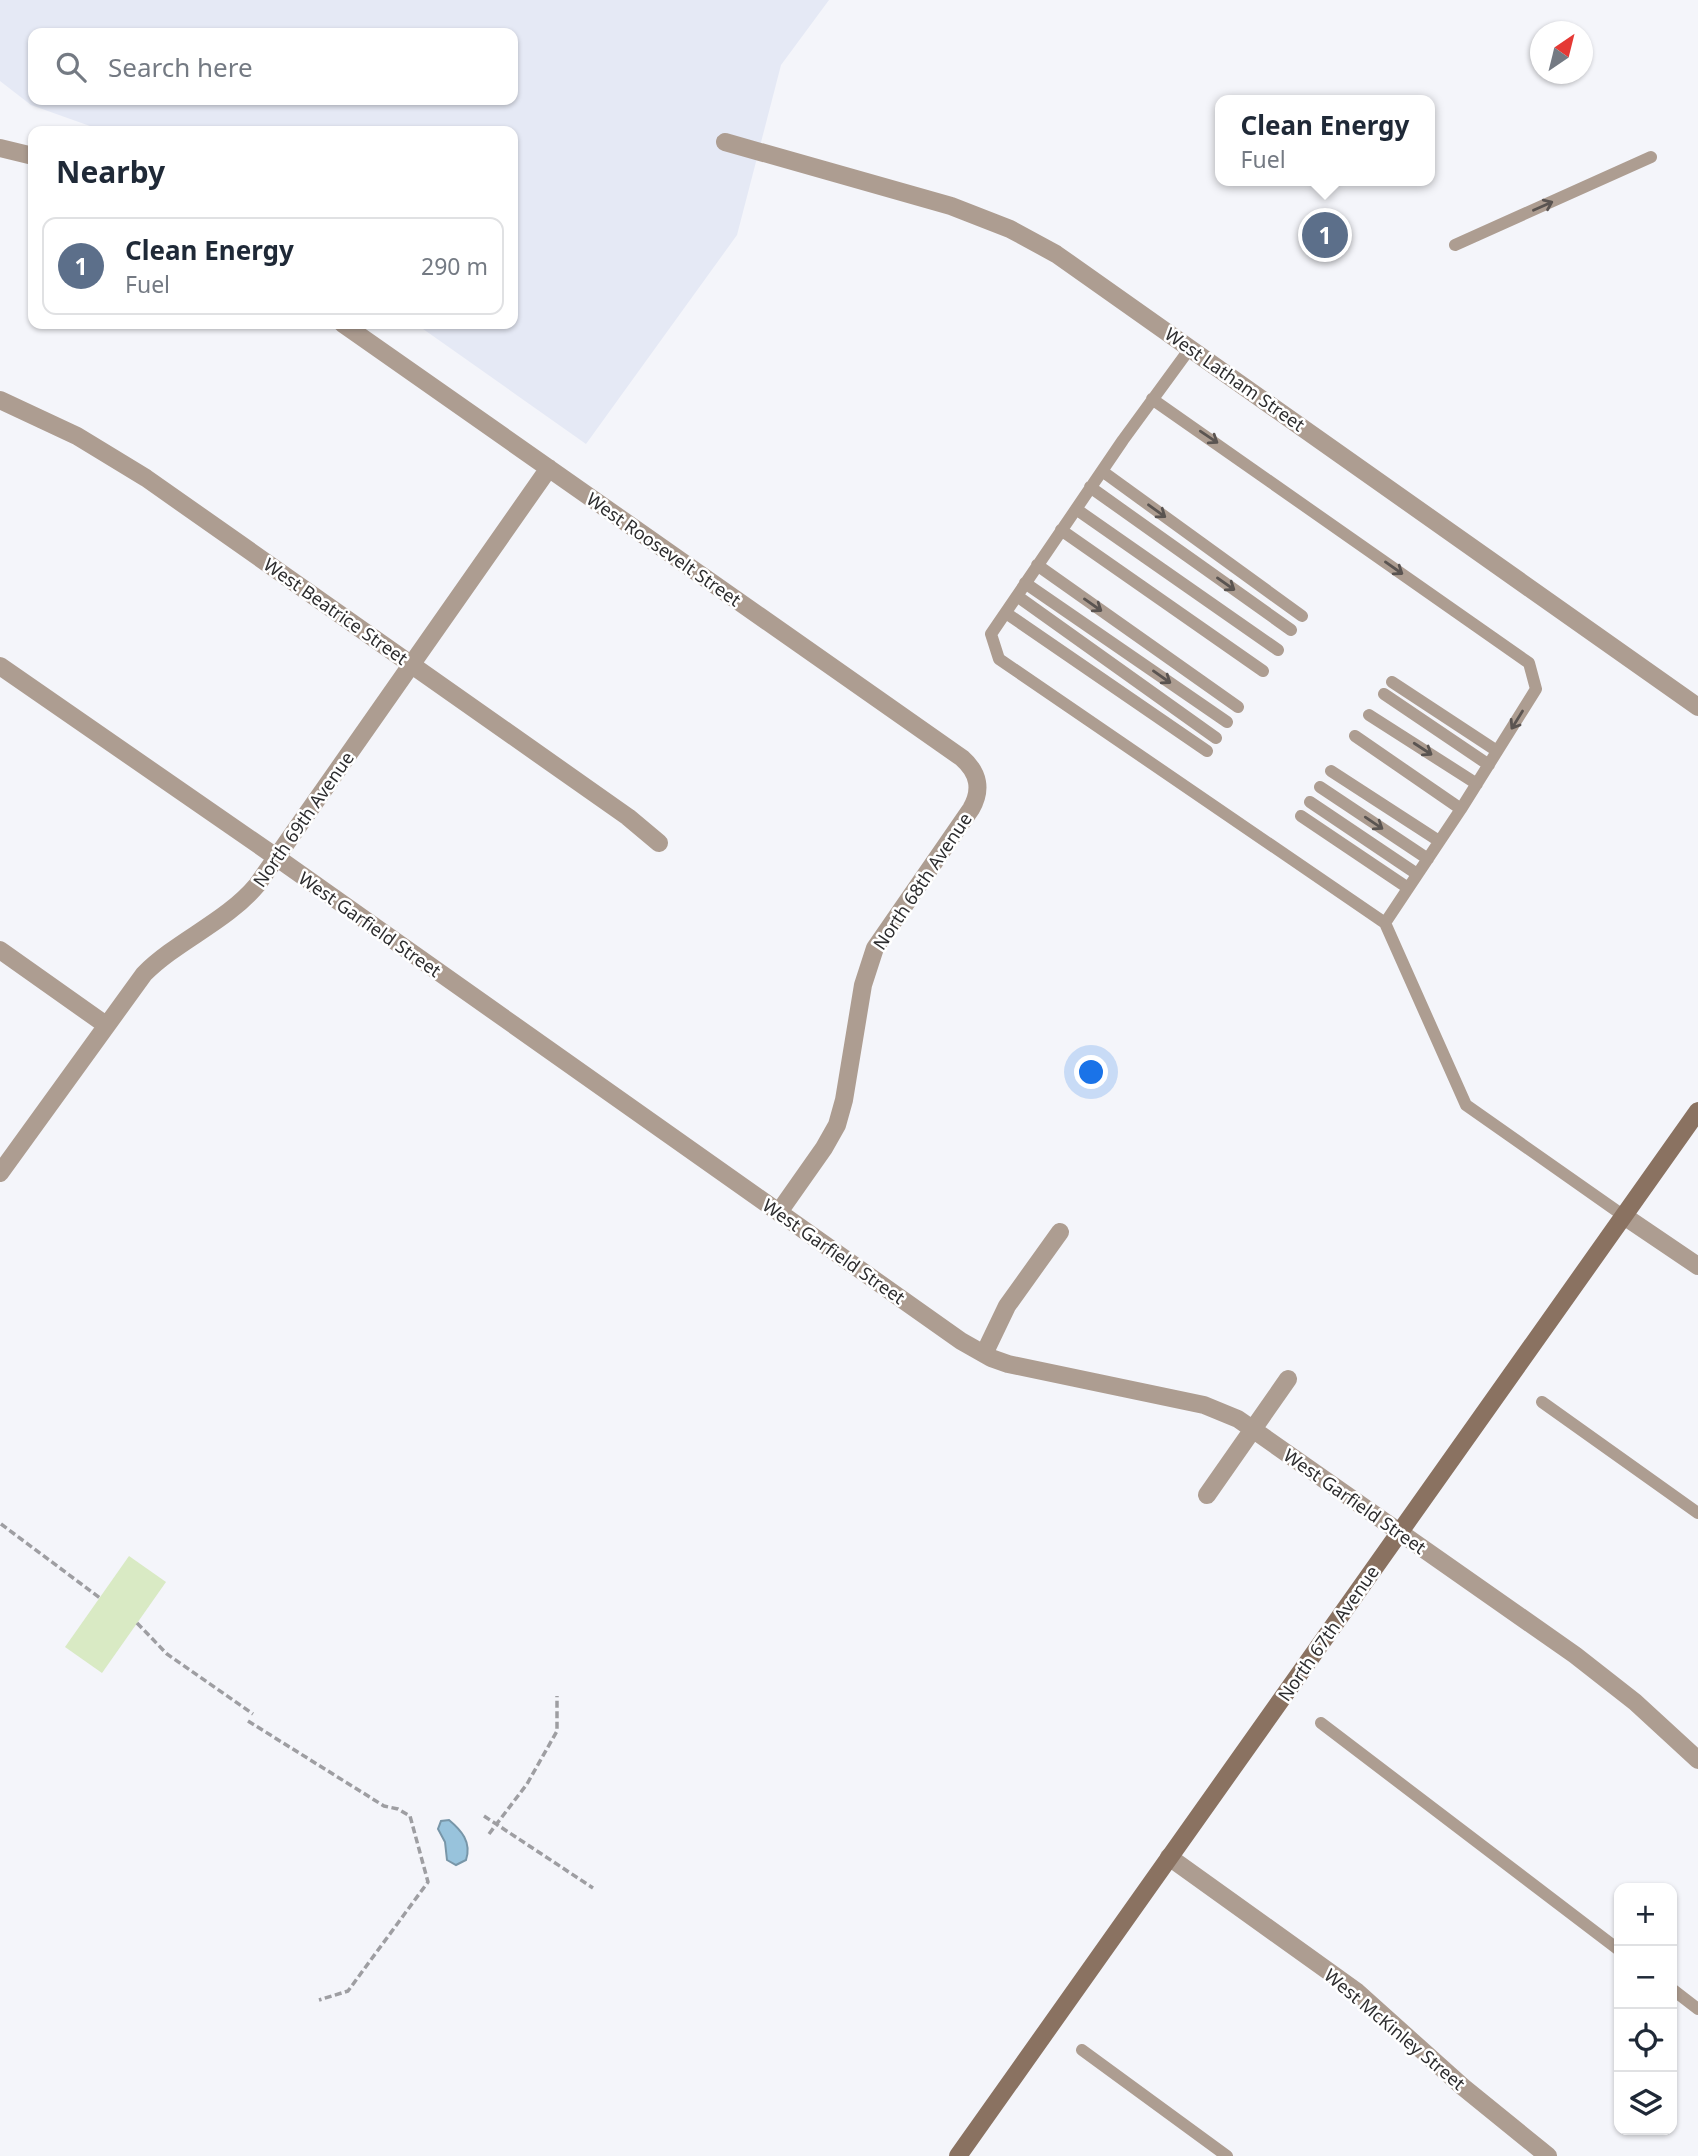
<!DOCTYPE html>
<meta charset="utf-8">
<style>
body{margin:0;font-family:"Noto Sans",sans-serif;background:#f2f2f3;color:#1f2937}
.controls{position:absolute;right:21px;bottom:21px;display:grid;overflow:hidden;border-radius:14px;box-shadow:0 2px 5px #0004}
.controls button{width:63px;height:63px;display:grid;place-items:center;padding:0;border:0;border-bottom:2px solid #e0e1e3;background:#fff;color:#1f2937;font:35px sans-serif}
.compass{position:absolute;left:1530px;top:21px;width:63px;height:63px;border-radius:50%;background:#fff;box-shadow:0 2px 5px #0004;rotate:35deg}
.you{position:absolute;left:1092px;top:1073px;width:24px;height:24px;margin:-18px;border:5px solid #fff;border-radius:50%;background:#1a73e8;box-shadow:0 0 0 10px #1a73e833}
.badge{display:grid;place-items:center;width:46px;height:46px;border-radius:50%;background:#1b686e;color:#fff;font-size:23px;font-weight:700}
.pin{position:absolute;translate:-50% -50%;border:4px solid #fff;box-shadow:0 2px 7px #0006}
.popup{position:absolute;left:1215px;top:95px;width:220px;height:91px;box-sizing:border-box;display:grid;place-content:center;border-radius:14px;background:#fff;filter:drop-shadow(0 2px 5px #0005);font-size:23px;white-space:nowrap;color:#747a83}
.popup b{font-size:26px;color:#1f2937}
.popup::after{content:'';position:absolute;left:50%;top:100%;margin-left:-14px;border:14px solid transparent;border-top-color:#fff}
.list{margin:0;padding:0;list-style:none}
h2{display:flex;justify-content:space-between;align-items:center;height:91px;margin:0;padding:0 28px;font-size:30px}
h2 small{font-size:23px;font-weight:400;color:#747a83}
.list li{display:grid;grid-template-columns:46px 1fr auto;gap:21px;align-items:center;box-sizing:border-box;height:98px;margin:0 14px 14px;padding:0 14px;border:2px solid #e0e1e3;border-radius:14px}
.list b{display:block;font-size:26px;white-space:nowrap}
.list p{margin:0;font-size:23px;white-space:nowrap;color:#747a83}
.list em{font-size:23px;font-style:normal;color:#747a83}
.icon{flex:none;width:38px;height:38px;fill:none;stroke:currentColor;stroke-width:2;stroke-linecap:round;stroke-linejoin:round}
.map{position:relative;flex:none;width:1698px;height:2156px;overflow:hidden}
.search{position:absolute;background:#fff;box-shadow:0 2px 5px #0004;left:28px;top:28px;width:490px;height:77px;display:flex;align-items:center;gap:18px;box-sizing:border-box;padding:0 24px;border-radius:14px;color:#747a83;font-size:26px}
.panel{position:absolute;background:#fff;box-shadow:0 2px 5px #0004;left:28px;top:126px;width:490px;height:203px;border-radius:14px}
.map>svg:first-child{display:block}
.built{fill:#e5e9f5;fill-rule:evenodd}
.green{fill:#d9eac4}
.water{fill:#98c3dc;stroke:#7896a8;stroke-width:2}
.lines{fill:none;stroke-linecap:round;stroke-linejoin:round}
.path{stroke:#9e9ea2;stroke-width:3.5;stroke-dasharray:7 3.5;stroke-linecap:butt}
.lane{stroke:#ad9d91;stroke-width:12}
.street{stroke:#ad9d91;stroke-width:18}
.secondary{stroke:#8a7261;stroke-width:18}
.oneway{stroke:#5a5451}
.labels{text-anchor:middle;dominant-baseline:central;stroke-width:5;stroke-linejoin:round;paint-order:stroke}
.street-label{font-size:18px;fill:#2d2d2f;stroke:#fff}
</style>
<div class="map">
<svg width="1698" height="2156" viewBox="0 0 1698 2156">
<rect width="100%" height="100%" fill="#f4f5fa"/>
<path class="built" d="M0,0H829L781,65L737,235L586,444L416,324H513V131H104L31,105L0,81ZM33,33H513V100H33Z"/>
<path class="green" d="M129,1556L166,1582L102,1673L65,1647Z"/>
<path class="water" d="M449,1820C461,1830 472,1842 466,1860L456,1865L447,1860L445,1842L438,1829L441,1821Z"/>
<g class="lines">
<path class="path" d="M1,1524L100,1598
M137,1623L167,1654L253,1714
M248,1721L384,1806L398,1809L410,1816L428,1882L348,1991L319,2000
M484,1816L593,1888
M489,1834L527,1784L557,1731V1696"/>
<path class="lane" d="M1455,245L1651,157
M1191,347L1123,440L991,634L999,659L1385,923L1466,1105L1624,1216
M1152,399L1529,663L1536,689L1461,809L1385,923
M1102,471L1302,616
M1090,487L1291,630
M1076,509L1278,650
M1061,530L1263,671
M1037,565L1238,707
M1025,583L1227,722
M1017,596L1216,738
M1006,613L1207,751
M1392,682L1497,751
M1384,694L1489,765
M1369,715L1477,784
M1355,736L1461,809
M1331,771L1439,841
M1320,787L1428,859
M1310,802L1417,874
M1301,816L1408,888
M1542,1402L1698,1513
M1321,1723L1619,1950
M1672,1989L1698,2009
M1082,2050L1227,2156"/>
<path class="street" d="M725,142L951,206L1010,229L1056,254L1698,707
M0,148L33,156
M343,324L962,758C979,773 982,790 971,809L875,948L863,985L844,1100L837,1125L824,1148L779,1212
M0,400L77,436L146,478L628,817L659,843
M0,666L276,857L961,1341L991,1358L1008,1364L1204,1405L1238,1419L1575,1655L1635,1702L1698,1760
M0,950L106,1025
M0,1173L144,974C178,940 226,922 257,885L549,468
M1624,1216L1698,1266
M984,1354L1007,1306L1060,1232
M1207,1495L1288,1379
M1169,1857L1356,1991L1463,2087L1548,2156"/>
<path class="secondary" d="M958,2156L1698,1111"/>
</g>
<defs><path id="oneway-shaft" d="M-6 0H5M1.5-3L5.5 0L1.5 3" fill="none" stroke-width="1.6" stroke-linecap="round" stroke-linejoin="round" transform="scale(1.75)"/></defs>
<g class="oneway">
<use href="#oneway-shaft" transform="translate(1543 206) rotate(-24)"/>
<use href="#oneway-shaft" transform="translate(1209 437) rotate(34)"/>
<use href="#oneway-shaft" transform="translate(1157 511) rotate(36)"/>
<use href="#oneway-shaft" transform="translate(1394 568) rotate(35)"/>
<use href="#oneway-shaft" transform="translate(1226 584) rotate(35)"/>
<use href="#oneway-shaft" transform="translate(1093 605) rotate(35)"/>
<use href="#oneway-shaft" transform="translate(1162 677) rotate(35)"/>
<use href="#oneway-shaft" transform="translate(1517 720) rotate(122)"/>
<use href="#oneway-shaft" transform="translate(1423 749) rotate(33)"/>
<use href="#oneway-shaft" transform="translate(1374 823) rotate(34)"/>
</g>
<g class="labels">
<g class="street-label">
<text transform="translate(1235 379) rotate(35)">West Latham Street</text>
<text transform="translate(664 549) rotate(35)">West Roosevelt Street</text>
<text transform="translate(336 611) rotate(35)">West Beatrice Street</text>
<text transform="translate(303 819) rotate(-55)">North 69th Avenue</text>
<text transform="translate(922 881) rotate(-56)">North 68th Avenue</text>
<text transform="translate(370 924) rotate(35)">West Garfield Street</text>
<text transform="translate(834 1251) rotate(35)">West Garfield Street</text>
<text transform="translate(1355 1501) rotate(35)">West Garfield Street</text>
<text transform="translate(1328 1633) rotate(-55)">North 67th Avenue</text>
<text transform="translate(1395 2029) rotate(40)">West McKinley Street</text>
</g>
</g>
</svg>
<div class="controls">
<button>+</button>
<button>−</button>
<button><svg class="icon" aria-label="locate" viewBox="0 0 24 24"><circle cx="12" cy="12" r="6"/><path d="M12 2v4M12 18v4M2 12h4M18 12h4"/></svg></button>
<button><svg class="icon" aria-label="layers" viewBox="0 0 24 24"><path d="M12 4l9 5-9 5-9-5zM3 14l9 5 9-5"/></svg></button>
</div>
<svg class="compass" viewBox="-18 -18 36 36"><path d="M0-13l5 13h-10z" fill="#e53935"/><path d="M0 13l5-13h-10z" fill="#747a83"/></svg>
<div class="you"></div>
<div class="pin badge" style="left:1325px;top:235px;background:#5c6f8a">1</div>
<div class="popup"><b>Clean Energy</b>Fuel</div>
<div class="search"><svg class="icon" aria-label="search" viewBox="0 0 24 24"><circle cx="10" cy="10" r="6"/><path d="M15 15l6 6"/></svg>Search here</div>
<section class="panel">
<h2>Nearby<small></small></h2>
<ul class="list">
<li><span class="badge" style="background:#5c6f8a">1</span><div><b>Clean Energy</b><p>Fuel</p></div><em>290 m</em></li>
</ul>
</section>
</div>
